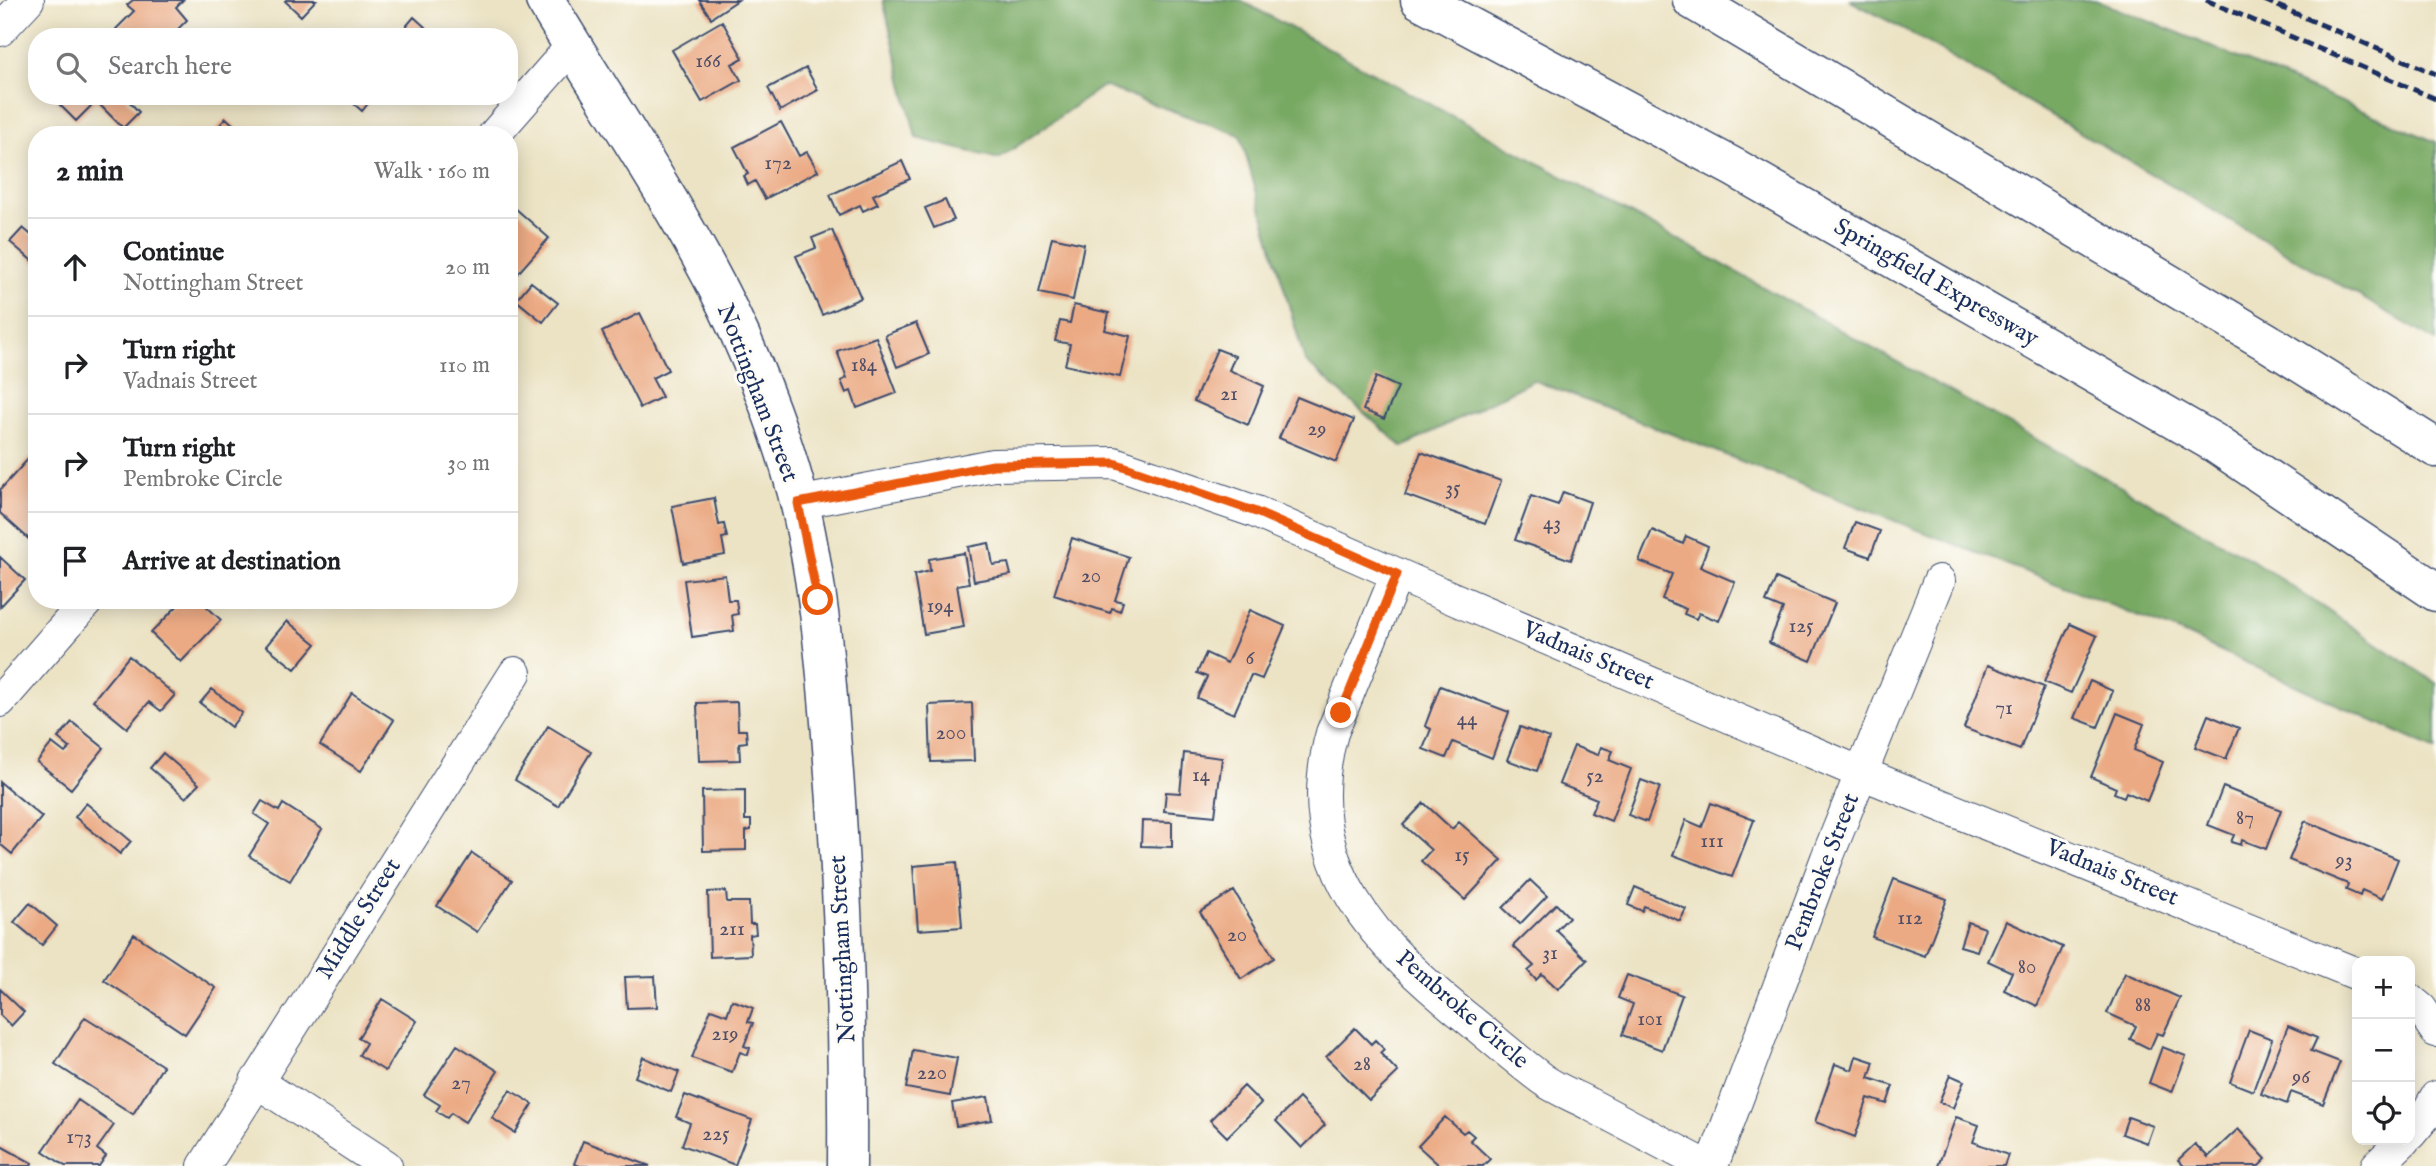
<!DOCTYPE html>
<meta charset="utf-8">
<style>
body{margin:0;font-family:"IM FELL English",serif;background:#f6f6f6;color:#202124}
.controls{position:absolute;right:21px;bottom:21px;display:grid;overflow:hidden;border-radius:14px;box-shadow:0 4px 18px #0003}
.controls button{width:63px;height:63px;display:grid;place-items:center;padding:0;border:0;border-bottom:2px solid #e0e0e0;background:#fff;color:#202124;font:35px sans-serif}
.stop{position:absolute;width:21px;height:21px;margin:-16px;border:5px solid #ea580c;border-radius:50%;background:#fff}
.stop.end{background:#ea580c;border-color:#fff;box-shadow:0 2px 7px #0008}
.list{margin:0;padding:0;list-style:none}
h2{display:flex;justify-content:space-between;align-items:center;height:91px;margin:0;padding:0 28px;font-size:30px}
h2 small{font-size:23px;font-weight:400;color:#757577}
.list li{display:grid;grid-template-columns:46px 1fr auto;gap:21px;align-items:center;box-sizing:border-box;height:98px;padding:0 28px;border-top:2px solid #e0e0e0}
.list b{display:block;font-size:26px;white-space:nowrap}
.list p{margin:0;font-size:23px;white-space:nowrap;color:#757577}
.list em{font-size:23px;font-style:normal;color:#757577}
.icon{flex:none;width:38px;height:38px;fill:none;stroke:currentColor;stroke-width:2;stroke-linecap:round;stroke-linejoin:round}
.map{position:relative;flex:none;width:2436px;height:1166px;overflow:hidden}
.search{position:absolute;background:#fff;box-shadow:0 4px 18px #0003;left:28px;top:28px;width:490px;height:77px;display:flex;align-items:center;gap:18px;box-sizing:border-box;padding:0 24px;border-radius:28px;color:#757577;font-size:26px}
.panel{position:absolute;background:#fff;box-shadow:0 4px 18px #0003;left:28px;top:126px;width:490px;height:483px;border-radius:28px}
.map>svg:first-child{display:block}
.forest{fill:#78a964;stroke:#4a6c61;stroke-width:2}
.building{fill:#ebaa84}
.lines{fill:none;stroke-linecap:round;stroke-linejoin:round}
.minor-casing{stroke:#3a4a6d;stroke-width:34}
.tertiary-casing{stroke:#3a4a6d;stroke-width:41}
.motorway-casing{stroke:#3a4a6d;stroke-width:41}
.minor{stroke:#fff;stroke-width:32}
.tertiary{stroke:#fff;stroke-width:38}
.motorway{stroke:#fff;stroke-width:38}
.rail{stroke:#1b2f5e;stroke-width:5;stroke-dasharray:10 5;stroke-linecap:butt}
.route{stroke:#ea580c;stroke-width:9}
.labels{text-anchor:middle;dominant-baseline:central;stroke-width:6;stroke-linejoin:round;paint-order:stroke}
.number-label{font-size:21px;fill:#4f4e68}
.street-label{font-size:24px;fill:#1b2f5e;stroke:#fdfcf7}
</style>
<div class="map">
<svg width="2436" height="1166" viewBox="0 0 2436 1166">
<rect width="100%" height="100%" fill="#fdfcf7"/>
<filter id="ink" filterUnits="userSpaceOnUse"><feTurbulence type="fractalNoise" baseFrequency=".0143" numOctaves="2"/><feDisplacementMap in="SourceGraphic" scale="14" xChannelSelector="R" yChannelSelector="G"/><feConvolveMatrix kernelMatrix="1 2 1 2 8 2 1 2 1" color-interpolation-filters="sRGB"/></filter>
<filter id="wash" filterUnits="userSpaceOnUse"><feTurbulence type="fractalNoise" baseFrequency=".00686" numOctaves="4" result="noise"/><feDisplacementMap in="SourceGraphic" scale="28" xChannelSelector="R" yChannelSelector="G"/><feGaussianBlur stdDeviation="1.57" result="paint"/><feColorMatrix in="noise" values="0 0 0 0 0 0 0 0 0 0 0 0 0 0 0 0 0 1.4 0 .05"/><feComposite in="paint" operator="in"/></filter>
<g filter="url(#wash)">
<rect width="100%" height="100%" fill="#ece3c4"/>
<path class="forest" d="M883,0H1240L1677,239L2252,560L2436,683V750L2180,632L1533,380L1403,447L1305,361L1240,135L1103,86L999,159L916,138Z
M1849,0H2095L2179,33L2436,142V341L1902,28Z"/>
<g id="blocks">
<path class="building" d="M133,0H183L176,7L187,20L170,37H123L116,29L134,11L127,5Z
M286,0H316L301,16L285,1Z
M699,0H738L711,18Z
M414,17L436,37H397Z
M722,21L743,58L732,64L741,80L702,102L672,50Z
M806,68L818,90L780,111L768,88Z
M51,96H124L139,112L123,128L96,101L76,121Z
M345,96H374L362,111Z
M226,118L245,135H211Z
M781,122L799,156L807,152L818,171L765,199L755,181L748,185L744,176L748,174L734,147Z
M902,161L910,179L873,195L878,204L863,211L860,205L839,215L830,195Z
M945,200L954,220L934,228L925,208Z
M515,208L549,238L513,279L509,276V214Z
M23,228L37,240V265L10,242Z
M832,230L861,298L822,315L796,256L816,248L812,238Z
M1052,237L1084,244L1073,300L1039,293Z
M531,282L558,303L543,322L516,300Z
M1074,305L1109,313L1105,330L1130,336L1120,377L1065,365L1070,344L1055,341L1060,321L1070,323Z
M640,313L668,370L652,378L662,397L640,408L602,332Z
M916,323L929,354L897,367L885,335Z
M876,337L897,393L857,408L851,391L846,393L841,381L847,378L837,351Z
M1217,349L1235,356L1229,370L1264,386L1248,425L1194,401Z
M1376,377L1398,387L1384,419L1363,410Z
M1297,397L1354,420L1336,462L1279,438Z
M1421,452L1501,481L1485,524L1405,495Z
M30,457L37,463V535L31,541L0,513V490Z
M1563,492L1590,502L1571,560L1515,540L1531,496L1558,505Z
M714,498L719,525L724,524L727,537L722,538L725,555L683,563L672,506Z
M1855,522L1880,531L1870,557L1845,548Z
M1652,530L1683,544L1686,536L1708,546L1700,567L1735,582L1719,621L1699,613L1696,619L1684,614L1686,609L1662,599L1672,574L1639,561Z
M1072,538L1129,557L1115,600L1123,602L1120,611L1112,608L1110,613L1054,595Z
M989,543L993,565L1008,563L1011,575L974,581L968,547Z
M964,553L969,583L957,585L964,627L924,634L914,575L930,571L929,559Z
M0,557L25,580L0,607Z
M725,575L728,600H736L738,614L732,615L734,631L692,637L684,580Z
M1776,578L1835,603L1811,661L1769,643L1783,609L1766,602Z
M183,600H200L221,620L181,662L151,633Z
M1250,610L1285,626L1262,679L1251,675L1234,714L1197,698L1207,677L1197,673L1206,653L1227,663Z
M287,621L316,644L295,669L266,646Z
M2070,624L2097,636L2071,693L2044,682Z
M129,656L175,695L161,711L149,702L127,728L93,700Z
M1988,665L2044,687L2020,750L1964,728Z
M2090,681L2113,691L2098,727L2074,718Z
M1440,686L1509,712L1492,758L1453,742L1446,758L1423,749L1431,729L1425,726Z
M212,689L242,713L231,727L200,703Z
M352,693L394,720L361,771L320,745Z
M737,702L738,730H746L747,742L739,743L740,760L699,761L697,703Z
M972,703L974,761L931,762L929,705Z
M2117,713L2144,724L2134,750L2163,762L2147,801L2126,792L2124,797L2114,793L2116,788L2091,777Z
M2208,715L2239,728L2226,759L2195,747Z
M72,722L104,748L71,789L37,762L52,743L65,753L70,748L58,738Z
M548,726L591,752L558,806L515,780Z
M1520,727L1549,738L1537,771L1507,760Z
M1574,746L1598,755L1601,747L1613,751L1609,760L1631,769L1611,821L1591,813L1597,799L1559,784Z
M163,753L199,784L186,798L150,768Z
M1184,753L1222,758L1215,816L1164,811L1166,792L1180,793Z
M1641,780L1660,787L1647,822L1628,815Z
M0,782L42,817L12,854L0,844Z
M2223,787L2281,810L2266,849L2242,840L2241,845L2231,842L2234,835L2208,825Z
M745,790V820H751V830L746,831V850L703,851L702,791Z
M262,801L279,811L283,804L322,829L290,881L249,856L269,824L254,814Z
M86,803L131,841L120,854L75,817Z
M1424,803L1452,829L1459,822L1502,860L1465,900L1421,861L1431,850L1403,825Z
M1711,803L1754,820L1732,877L1673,855L1686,820L1702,827Z
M1142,821L1172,822V847L1141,846Z
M2305,821L2398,859L2382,899L2362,890L2360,896L2346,890L2348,884L2289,860Z
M472,853L512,880L477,932L437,906Z
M957,862L962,927L918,930L913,866Z
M1894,879L1947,899L1925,956L1872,937Z
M1530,880L1547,896L1520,924L1503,908Z
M1635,887L1686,909L1680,921L1644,906L1642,911L1628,905Z
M726,891L727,902H749L750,924H755L756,934L750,935L751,955L710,957L708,892Z
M1234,891L1274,958L1241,979L1200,912Z
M30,903L57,926L42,945L14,922Z
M1556,904L1569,917L1556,930L1587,960L1558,989L1542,974L1536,980L1528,971L1534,966L1513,946Z
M2006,921L2063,947L2037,1006L2004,990L2012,972L1988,961Z
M1968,922L1985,928L1977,951L1960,946Z
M134,934L216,988L185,1034L104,980Z
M2125,973L2180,998L2163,1035L2157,1033L2150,1049L2130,1039L2136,1026L2107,1013Z
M1627,975L1682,995L1662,1050L1622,1035L1633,1004L1618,998Z
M655,976L657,1007L627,1008L625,977Z
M0,989L24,1012L11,1026L0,1015Z
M382,999L417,1021L385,1071L359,1055L366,1043L358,1038Z
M732,1000L753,1008L748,1022L753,1023L744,1046L750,1048L748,1055L740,1052L732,1072L692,1058L711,1009L727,1015Z
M85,1017L163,1066L133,1114L55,1064Z
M2288,1026L2317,1038L2311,1051L2340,1062L2323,1104L2291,1092L2287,1104L2261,1094Z
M1355,1028L1371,1044L1375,1040L1384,1049L1380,1053L1398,1072L1369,1100L1326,1057Z
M2249,1030L2272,1039L2253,1091L2230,1082Z
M457,1045L498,1071L465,1122L451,1113L447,1118L436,1111L440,1105L424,1095Z
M2162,1047L2186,1056L2172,1092L2149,1083Z
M913,1050L957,1058L950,1096L906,1088Z
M1856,1056L1874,1062L1869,1078L1893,1086L1887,1104L1868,1098L1855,1137L1815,1122L1835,1064L1852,1070Z
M643,1057L679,1072L671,1092L635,1077Z
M1950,1075L1964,1081L1953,1108L1939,1102Z
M1244,1086L1261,1103L1227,1137L1210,1120Z
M510,1090L533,1104L515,1133L492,1118Z
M685,1095L752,1120L735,1165L682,1145L690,1123L676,1117Z
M988,1097L992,1120L956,1126L952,1103Z
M1299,1098L1325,1125L1302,1148L1276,1121Z
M78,1100L114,1125L97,1149L106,1156L99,1166H65L43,1151Z
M1445,1117L1463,1133L1467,1130L1474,1136L1470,1140L1490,1159L1483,1166H1440L1418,1146Z
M1956,1117L1979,1125L1973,1142L2008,1155L2004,1166H1938Z
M2128,1117L2153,1126L2147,1143L2122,1134Z
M2238,1129L2266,1159L2259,1166H2184L2178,1160L2195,1144L2208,1157Z
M583,1141L650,1166H580L574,1164Z
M1,1146L32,1163L31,1166H0Z"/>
</g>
</g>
<g filter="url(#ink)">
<use href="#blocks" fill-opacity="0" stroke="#3a4a6d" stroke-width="2"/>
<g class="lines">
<defs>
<path id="minor" d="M0,30L28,0
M494,135L572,46
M798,503L993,465L1114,463L1256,512L1417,583L1861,773L2357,974
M1397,574L1332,733C1295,864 1377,946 1472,1022C1495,1041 1518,1061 1542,1079C1557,1090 1577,1097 1593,1106C1631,1126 1668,1146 1706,1166
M0,701L88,600
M2410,1000L2421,1009L2436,1031
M256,1081L386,1166
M2410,1134L2426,1115L2436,1097
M204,1166L515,673
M1712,1166L1827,858L1939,581
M2377,1166L2404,1140"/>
<path id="tertiary" d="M545,0C606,103 675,201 728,309C757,369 789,453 803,518C823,611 829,706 836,801C844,923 848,1044 847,1166"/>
<path id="motorway" d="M1420,0L1735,168L2213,442L2436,592
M1692,0L2267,342L2436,448"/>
</defs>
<use href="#minor" class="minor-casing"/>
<use href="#tertiary" class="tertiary-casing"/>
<use href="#motorway" class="motorway-casing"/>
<use href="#minor" class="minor"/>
<use href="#tertiary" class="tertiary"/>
<use href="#motorway" class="motorway"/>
<path class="rail" d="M2206,0L2436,99
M2264,0L2436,74"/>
</g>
</g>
<g class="lines" filter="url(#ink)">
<path class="route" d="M818,600L798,503L993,465L1114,463L1256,512L1397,574L1341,713"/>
</g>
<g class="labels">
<g class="number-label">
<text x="708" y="61">166</text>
<text x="778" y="163">172</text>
<text x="864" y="365">184</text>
<text x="1229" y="394">21</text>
<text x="1317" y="429">29</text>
<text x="1453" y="488">35</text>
<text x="1552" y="523">43</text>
<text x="1091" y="576">20</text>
<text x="940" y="606">194</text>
<text x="1801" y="626">125</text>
<text x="1250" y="658">6</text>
<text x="2004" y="708">71</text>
<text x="1467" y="719">44</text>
<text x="951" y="733">200</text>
<text x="1201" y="775">14</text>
<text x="1595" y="776">52</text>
<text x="2245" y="818">87</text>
<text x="1712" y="841">111</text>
<text x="1462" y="855">15</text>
<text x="2344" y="860">93</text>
<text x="1910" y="918">112</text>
<text x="732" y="929">211</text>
<text x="1237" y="935">20</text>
<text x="1550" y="953">31</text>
<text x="2027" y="967">80</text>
<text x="2143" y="1005">88</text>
<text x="1650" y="1019">101</text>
<text x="725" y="1034">219</text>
<text x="1362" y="1064">28</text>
<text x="932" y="1073">220</text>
<text x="2301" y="1077">96</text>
<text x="461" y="1083">27</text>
<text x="716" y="1134">225</text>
<text x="79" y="1137">173</text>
</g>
<g class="street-label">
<text transform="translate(1936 283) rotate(30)">Springfield Expressway</text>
<text transform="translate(757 393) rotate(69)">Nottingham Street</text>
<text transform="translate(1588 656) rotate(23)">Vadnais Street</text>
<text transform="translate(1823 872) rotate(-69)">Pembroke Street</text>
<text transform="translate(2112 873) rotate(22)">Vadnais Street</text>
<text transform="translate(359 919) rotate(-58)">Middle Street</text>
<text transform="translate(843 949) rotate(-93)">Nottingham Street</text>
<text transform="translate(1462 1010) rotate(41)">Pembroke Circle</text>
</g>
</g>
</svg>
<div class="controls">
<button>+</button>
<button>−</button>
<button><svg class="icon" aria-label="locate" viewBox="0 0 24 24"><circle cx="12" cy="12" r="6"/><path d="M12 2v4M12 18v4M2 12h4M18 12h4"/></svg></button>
</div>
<div class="stop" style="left:818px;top:600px"></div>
<div class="stop end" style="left:1341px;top:713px"></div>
<div class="search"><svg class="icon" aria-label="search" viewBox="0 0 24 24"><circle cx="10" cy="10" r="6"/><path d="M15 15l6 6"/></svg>Search here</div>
<section class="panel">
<h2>2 min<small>Walk · 160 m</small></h2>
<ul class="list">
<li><svg class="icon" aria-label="ahead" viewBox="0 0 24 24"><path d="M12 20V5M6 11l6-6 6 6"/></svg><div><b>Continue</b><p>Nottingham Street</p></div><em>20 m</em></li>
<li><svg class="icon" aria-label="right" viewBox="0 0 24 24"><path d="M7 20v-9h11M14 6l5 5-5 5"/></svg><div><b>Turn right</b><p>Vadnais Street</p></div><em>110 m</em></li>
<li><svg class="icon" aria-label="right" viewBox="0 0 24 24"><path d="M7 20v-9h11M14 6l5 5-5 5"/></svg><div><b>Turn right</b><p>Pembroke Circle</p></div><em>30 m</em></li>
<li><svg class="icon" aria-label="arrive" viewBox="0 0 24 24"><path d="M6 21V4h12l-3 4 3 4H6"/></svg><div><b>Arrive at destination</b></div></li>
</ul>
</section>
</div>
